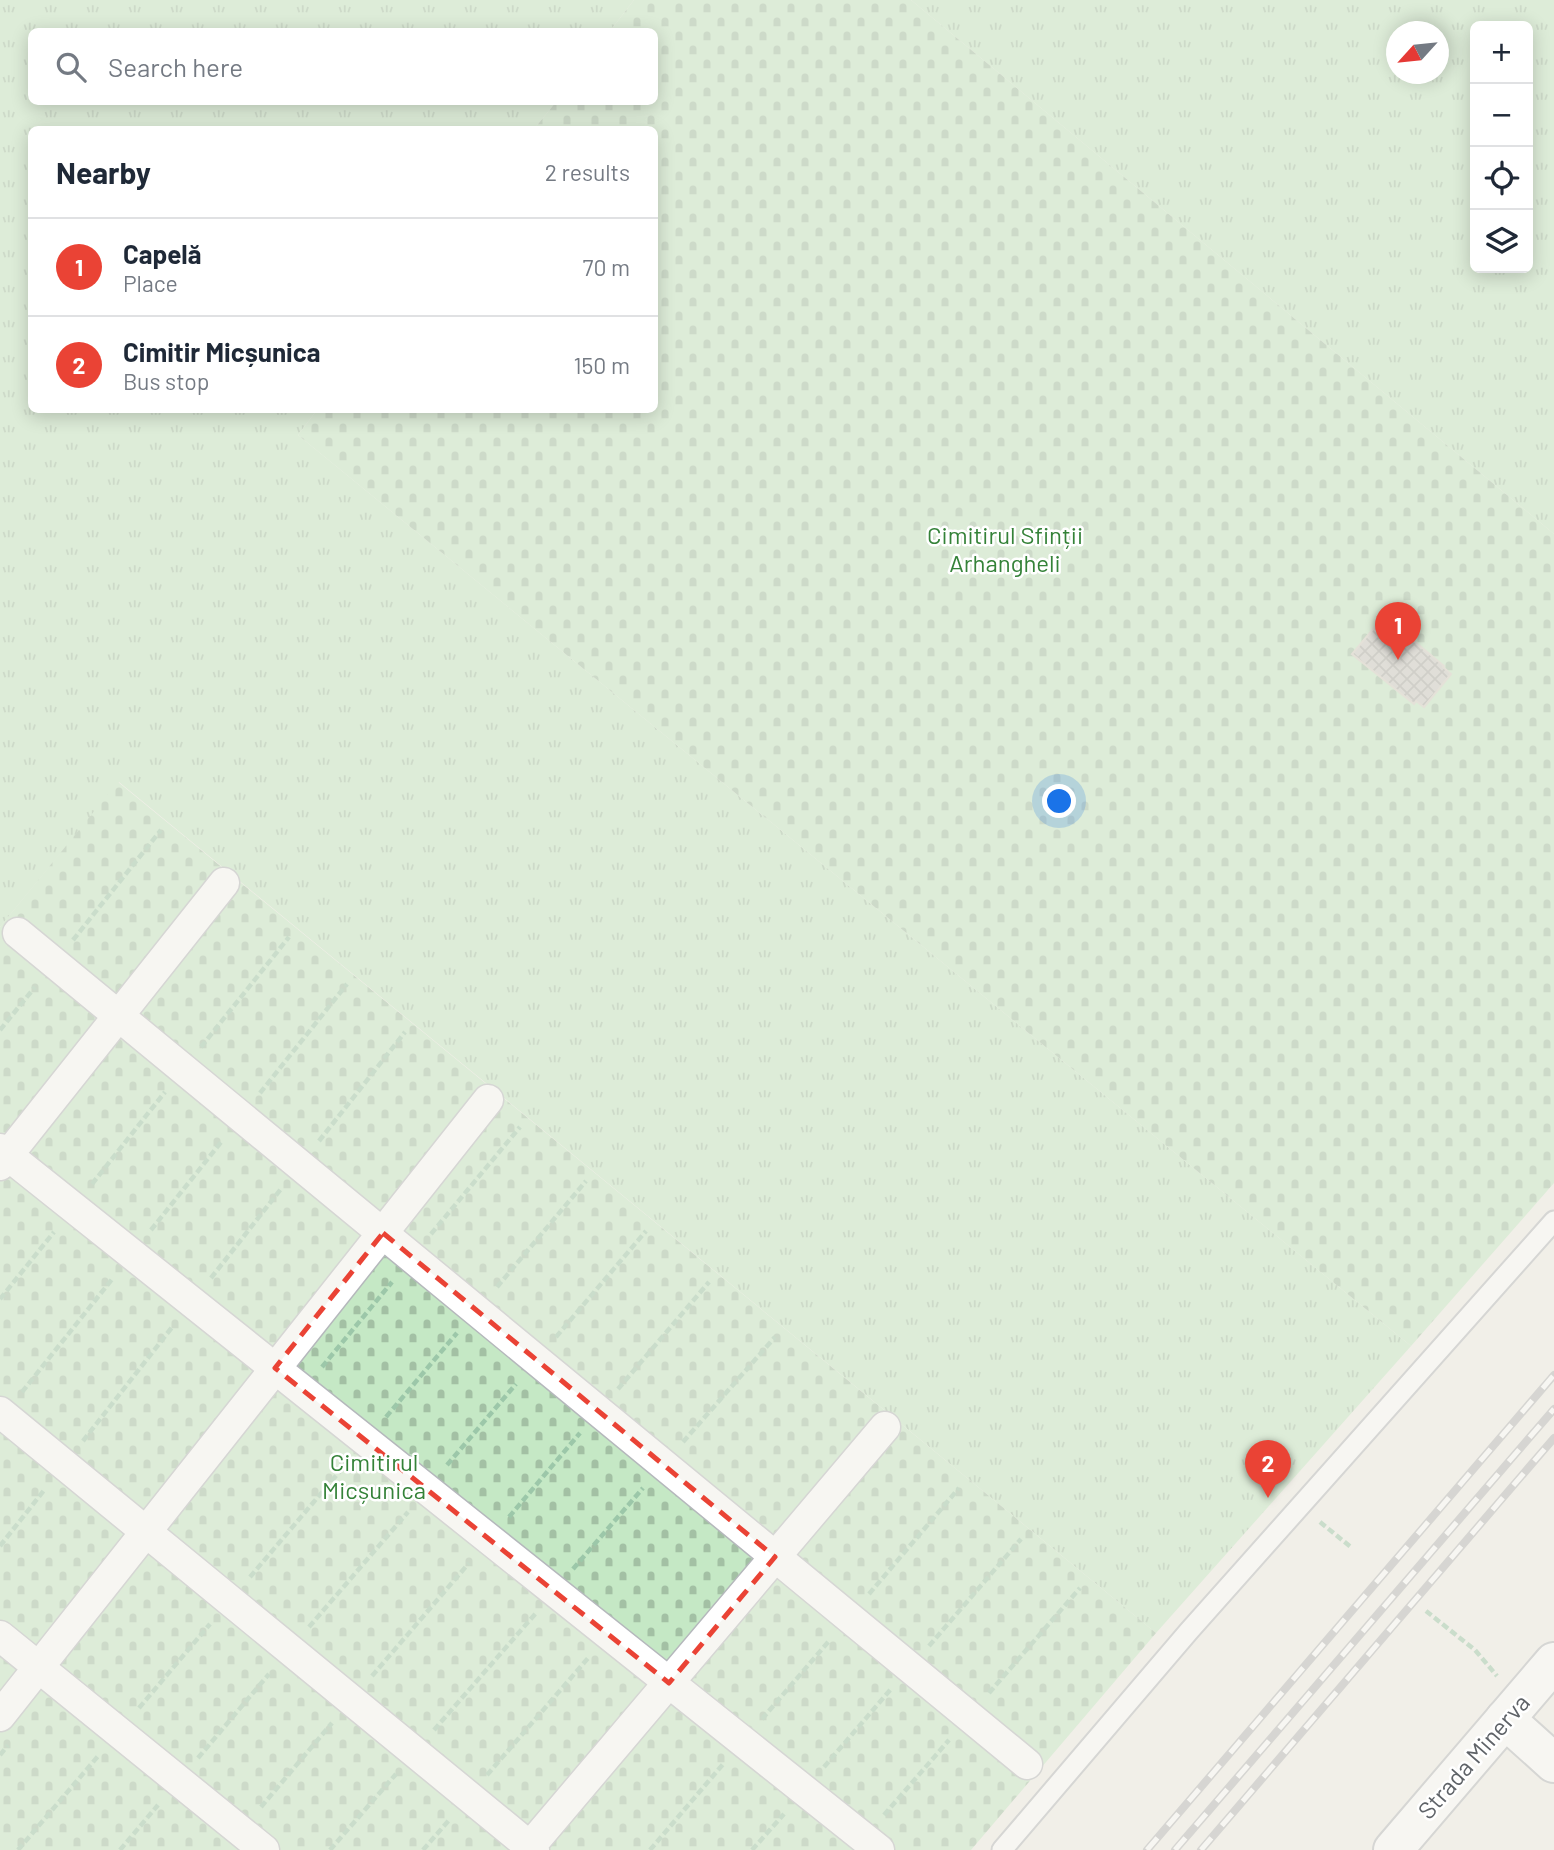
<!DOCTYPE html>
<meta charset="utf-8">
<style>
body{margin:0;font-family:Barlow,sans-serif;background:#f6f6f7;color:#1f2937}
.controls{position:absolute;right:21px;top:21px;display:grid;overflow:hidden;border-radius:10px;box-shadow:0 4px 18px #0003}
.controls button{width:63px;height:63px;display:grid;place-items:center;padding:0;border:0;border-bottom:2px solid #e0e1e3;background:#fff;color:#1f2937;font:35px sans-serif}
.compass{position:absolute;left:1386px;top:21px;width:63px;height:63px;border-radius:50%;background:#fff;box-shadow:0 4px 18px #0003;rotate:243deg}
.you{position:absolute;left:1060px;top:802px;width:24px;height:24px;margin:-18px;border:5px solid #fff;border-radius:50%;background:#1a73e8;box-shadow:0 0 0 10px #1a73e833}
.badge{display:grid;place-items:center;width:46px;height:46px;border-radius:50%;background:#ea4335;color:#fff;font-size:23px;font-weight:700}
.pin{position:absolute;translate:-50% -58px;filter:drop-shadow(0 2px 4px #0008)}
.pin::after{content:'';position:absolute;top:37px;width:24px;height:21px;background:inherit;clip-path:polygon(0 0,100% 0,50% 100%)}
.list{margin:0;padding:0;list-style:none}
h2{display:flex;justify-content:space-between;align-items:center;height:91px;margin:0;padding:0 28px;font-size:30px}
h2 small{font-size:23px;font-weight:400;color:#747a83}
.list li{display:grid;grid-template-columns:46px 1fr auto;gap:21px;align-items:center;box-sizing:border-box;height:98px;padding:0 28px;border-top:2px solid #e0e1e3}
.list b{display:block;font-size:26px;white-space:nowrap}
.list p{margin:0;font-size:23px;white-space:nowrap;color:#747a83}
.list em{font-size:23px;font-style:normal;color:#747a83}
.icon{flex:none;width:38px;height:38px;fill:none;stroke:currentColor;stroke-width:2;stroke-linecap:round;stroke-linejoin:round}
.map{position:relative;flex:none;width:1554px;height:1850px;overflow:hidden}
.search{position:absolute;background:#fff;box-shadow:0 4px 18px #0003;left:28px;top:28px;width:630px;height:77px;display:flex;align-items:center;gap:18px;box-sizing:border-box;padding:0 24px;border-radius:10px;color:#747a83;font-size:26px}
.panel{position:absolute;background:#fff;box-shadow:0 4px 18px #0003;left:28px;top:126px;width:630px;height:287px;border-radius:10px}
.map>svg:first-child{display:block}
.grass{fill:url(#grass-tufts);fill-rule:evenodd}
.cemetery{fill:url(#cemetery-stones)}
.building{fill:url(#building-cross-hatch);stroke:#d6d1c6;stroke-width:2}
.lines{fill:none;stroke-linecap:round;stroke-linejoin:round}
.service-casing{stroke:#b5b8bc;stroke-width:23}
.pedestrian-casing{stroke:#b5b8bc;stroke-width:33}
.minor-casing{stroke:#b5b8bc;stroke-width:42}
.tertiary-casing{stroke:#b5b8bc;stroke-width:42}
.path{stroke:#9cc7a9;stroke-width:4.5;stroke-dasharray:7 3.5;stroke-linecap:butt}
.service{stroke:#fff;stroke-width:19}
.pedestrian{stroke:#fff;stroke-width:30}
.minor{stroke:#fff;stroke-width:38}
.tertiary{stroke:#fff;stroke-width:38}
.rail-casing{stroke:#b6b7b8;stroke-width:8}
.rail{stroke:#fff;stroke-width:5;stroke-dasharray:16;stroke-linecap:butt}
.marked{fill:none;stroke:#ea4335;stroke-width:5;stroke-dasharray:14 9;stroke-linejoin:round}
.labels{text-anchor:middle;dominant-baseline:central;stroke-width:5;stroke-linejoin:round;paint-order:stroke}
.park-label{font-size:24px;fill:#348238;stroke:#fff}
.street-label{font-size:24px;fill:#5f6368;stroke:#fff}
</style>
<div class="map">
<svg width="1554" height="1850" viewBox="0 0 1554 1850">
<defs>
<pattern id="grass-tufts" width="24" height="20" patternUnits="userSpaceOnUse" patternTransform="scale(1.75)"><rect width="24" height="20" fill="#c5e8c5"/><path d="M3 7l-1-3M5 7V3M7 7l1-3M15 17l-1-3M17 17v-4M19 17l1-3" fill="none" stroke="#a3c0a4"/></pattern>
<pattern id="cemetery-stones" width="16" height="16" patternUnits="userSpaceOnUse" patternTransform="scale(1.75)"><rect width="16" height="16" fill="#c5e8c5"/><path d="M2 7V4a2 2 0 0 1 4 0v3zM10 15v-3a2 2 0 0 1 4 0v3z" fill="#a3c0a4"/></pattern>
<pattern id="building-cross-hatch" width="8" height="8" patternUnits="userSpaceOnUse" patternTransform="scale(1.75)"><rect width="8" height="8" fill="#cccac5"/><path d="M0 0l8 8M0 8l8-8" fill="none" stroke="#a9a8a4"/></pattern>
</defs>
<rect width="100%" height="100%" fill="#f1efe8"/>
<path class="grass" d="M0,0H634L610,31L32,32V102H556L534,129L32,130V410H317L298,435L1411,1346L1156,1633L119,782L0,927Z
M911,0H1554V534ZM1475,26H1528V268H1475ZM1396,32H1438V74H1396Z"/>
<path class="cemetery" d="M634,0H911L1554,534V1183L1411,1346L298,435L317,410H654V130L534,129L556,102H654V32L610,31Z
M118,782L1156,1633L971,1850H0V927Z"/>
<path class="building" d="M1384,616L1444,666L1443,667L1451,674L1424,707L1416,701L1414,704L1352,654Z"/>
<g class="lines">
<defs>
<path id="service" d="M1002,1850L1189,1631L1554,1221"/>
<path id="pedestrian" d="M18,933L1027,1764
M0,1149L879,1850
M0,1165L224,883
M0,1412L534,1850
M0,1636L264,1850
M0,1716L488,1100
M527,1850L885,1427"/>
<path id="minor" d="M1505,1719L1554,1763"/>
<path id="tertiary" d="M1393,1850L1554,1662"/>
</defs>
<use href="#service" class="service-casing"/>
<use href="#pedestrian" class="pedestrian-casing"/>
<use href="#minor" class="minor-casing"/>
<use href="#tertiary" class="tertiary-casing"/>
<path class="path" d="M73,940L161,830
M0,1030L35,987
M201,1047L289,937
M260,1093L347,984
M319,1141L405,1032
M92,1184L165,1092
M151,1230L222,1141
M431,1234L520,1127
M211,1278L281,1189
M497,1287L586,1181
M0,1299L54,1232
M556,1337L646,1231
M322,1367L392,1282
M618,1389L709,1282
M22,1392L113,1278
M386,1417L457,1333
M83,1441L173,1326
M683,1442L775,1337
M447,1465L516,1384
M509,1517L580,1433
M1320,1522L1352,1548
M0,1546L45,1489
M573,1569L643,1488
M250,1577L346,1464
M869,1594L959,1488
M1426,1611L1475,1650L1497,1676
M309,1627L408,1512
M929,1646L1021,1539
M372,1676L469,1563
M989,1693L1080,1588
M139,1708L210,1624
M762,1719L829,1641
M434,1730L536,1613
M0,1755L8,1745
M198,1758L269,1674
M824,1767L891,1689
M487,1775L589,1657
M261,1807L332,1723
M884,1815L949,1740
M18,1850L99,1755
M120,1850L158,1805
M330,1850L396,1774
M423,1850L450,1819
M650,1850L724,1763
M752,1850L784,1814"/>
<use href="#service" class="service"/>
<use href="#pedestrian" class="pedestrian"/>
<use href="#minor" class="minor"/>
<use href="#tertiary" class="tertiary"/>
<defs>
<path id="rail" d="M1147,1850L1554,1375
M1175,1850L1554,1409
M1201,1850L1554,1438"/>
</defs>
<use href="#rail" class="rail-casing"/>
<use href="#rail" class="rail"/>
</g>
<path d="M0 0H1554V1850H0ZM383,1233L775,1557L669,1683L275,1368Z" fill="#f1efe8" fill-opacity=".55" fill-rule="evenodd"/>
<path class="marked" d="M383,1233L775,1557L669,1683L275,1368Z"/>
<g class="labels">
<g class="park-label">
<text x="1005" y="534">Cimitirul Sfinții<tspan x="1005" dy="28">Arhangheli</tspan></text>
<text x="374" y="1461">Cimitirul<tspan x="374" dy="28">Micșunica</tspan></text>
</g>
<g class="street-label">
<text transform="translate(1473 1756) rotate(-49)">Strada Minerva</text>
</g>
</g>
</svg>
<div class="controls">
<button>+</button>
<button>−</button>
<button><svg class="icon" aria-label="locate" viewBox="0 0 24 24"><circle cx="12" cy="12" r="6"/><path d="M12 2v4M12 18v4M2 12h4M18 12h4"/></svg></button>
<button><svg class="icon" aria-label="layers" viewBox="0 0 24 24"><path d="M12 4l9 5-9 5-9-5zM3 14l9 5 9-5"/></svg></button>
</div>
<svg class="compass" viewBox="-18 -18 36 36"><path d="M0-13l5 13h-10z" fill="#e53935"/><path d="M0 13l5-13h-10z" fill="#747a83"/></svg>
<div class="you"></div>
<div class="pin badge" style="left:1398px;top:660px">1</div>
<div class="pin badge" style="left:1268px;top:1498px">2</div>
<div class="search"><svg class="icon" aria-label="search" viewBox="0 0 24 24"><circle cx="10" cy="10" r="6"/><path d="M15 15l6 6"/></svg>Search here</div>
<section class="panel">
<h2>Nearby<small>2 results</small></h2>
<ul class="list">
<li><span class="badge">1</span><div><b>Capelă</b><p>Place</p></div><em>70 m</em></li>
<li><span class="badge">2</span><div><b>Cimitir Micșunica</b><p>Bus stop</p></div><em>150 m</em></li>
</ul>
</section>
</div>
